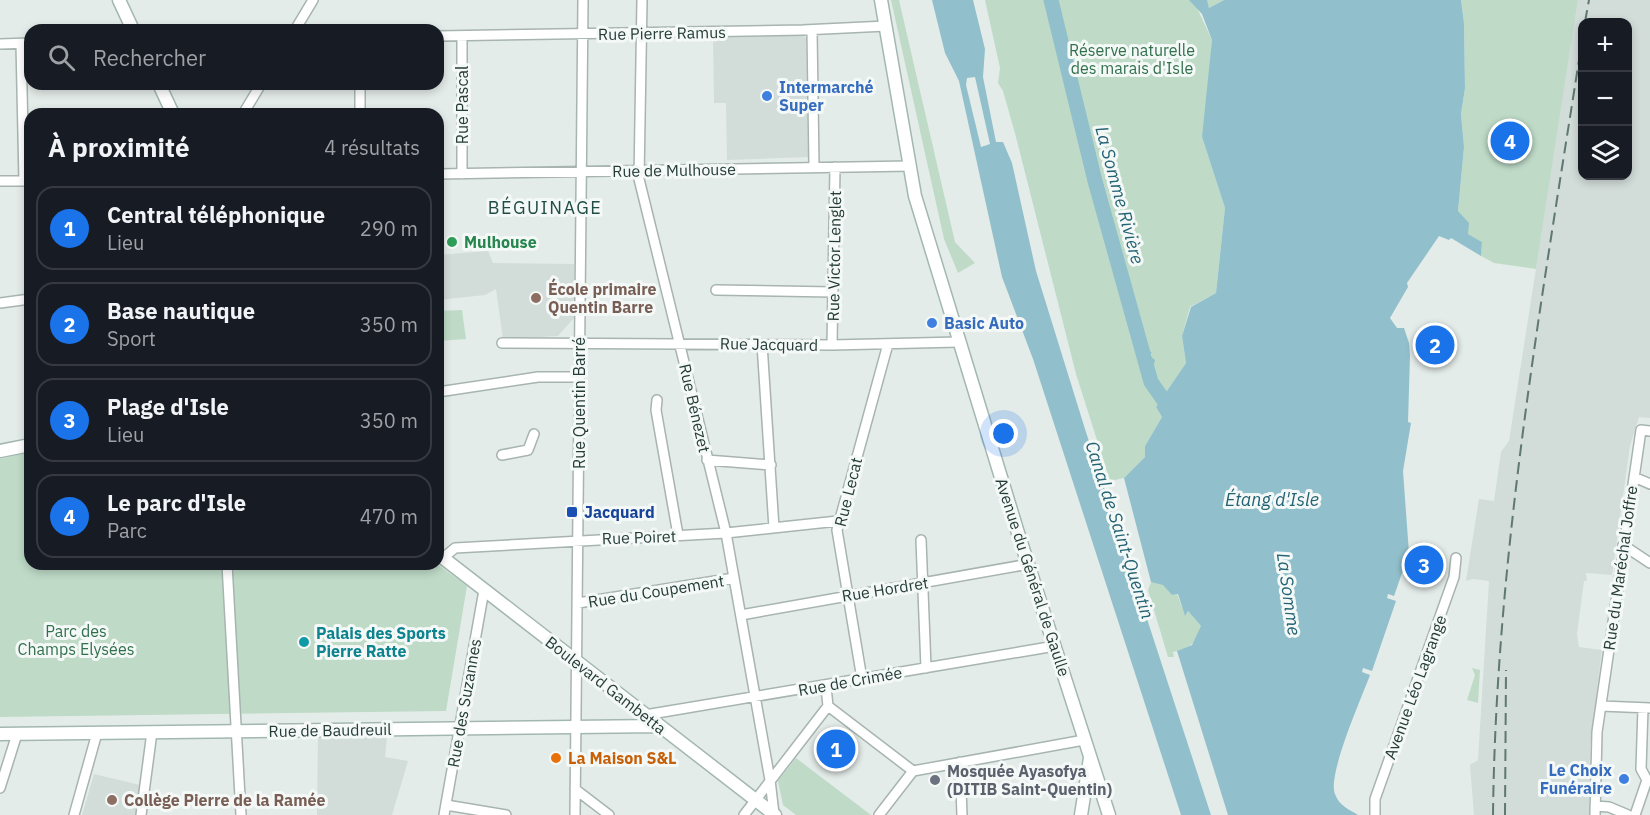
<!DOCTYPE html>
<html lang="fr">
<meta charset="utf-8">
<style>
body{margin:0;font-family:"IBM Plex Sans",sans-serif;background:#20242c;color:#f1f3f6}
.controls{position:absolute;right:18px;top:18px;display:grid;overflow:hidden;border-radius:12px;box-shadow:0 3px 9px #0003}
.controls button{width:54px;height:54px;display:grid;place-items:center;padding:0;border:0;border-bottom:2px solid #363941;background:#171b24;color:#f1f3f6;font:30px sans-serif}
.you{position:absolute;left:1004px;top:434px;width:21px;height:21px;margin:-15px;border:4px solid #fff;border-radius:50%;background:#1a73e8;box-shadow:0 0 0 9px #1a73e833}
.badge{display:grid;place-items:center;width:39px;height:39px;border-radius:50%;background:#1a73e8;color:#fff;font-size:20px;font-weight:700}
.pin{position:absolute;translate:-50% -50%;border:3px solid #fff;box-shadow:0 2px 6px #0006}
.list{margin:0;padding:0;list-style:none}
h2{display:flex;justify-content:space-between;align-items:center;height:78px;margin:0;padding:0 24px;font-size:26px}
h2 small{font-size:20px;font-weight:400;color:#9ea1a6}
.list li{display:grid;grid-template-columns:39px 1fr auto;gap:18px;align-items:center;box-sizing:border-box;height:84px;margin:0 12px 12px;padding:0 12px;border:2px solid #363941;border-radius:18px}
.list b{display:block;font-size:22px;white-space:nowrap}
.list p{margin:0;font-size:20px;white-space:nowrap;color:#9ea1a6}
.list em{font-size:20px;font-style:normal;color:#9ea1a6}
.icon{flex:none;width:33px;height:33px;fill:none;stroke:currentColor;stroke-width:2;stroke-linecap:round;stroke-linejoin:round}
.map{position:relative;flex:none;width:1650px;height:815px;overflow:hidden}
.search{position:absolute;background:#171b24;box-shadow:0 3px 9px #0003;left:24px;top:24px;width:420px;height:66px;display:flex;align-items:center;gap:15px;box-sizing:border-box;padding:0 21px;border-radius:18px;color:#9ea1a6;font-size:22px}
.panel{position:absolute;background:#171b24;box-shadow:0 3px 9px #0003;left:24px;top:108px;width:420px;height:462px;border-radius:18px}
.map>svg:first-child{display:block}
.built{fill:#d2dcd8;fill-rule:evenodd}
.green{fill:#bfdbc8;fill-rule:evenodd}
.water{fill:#91c0cc;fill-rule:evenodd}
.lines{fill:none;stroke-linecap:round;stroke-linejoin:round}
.river{stroke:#91c0cc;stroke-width:15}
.street-casing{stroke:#a7b4b0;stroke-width:12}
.secondary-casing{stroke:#a3b7b1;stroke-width:15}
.street{stroke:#fff;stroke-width:9}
.secondary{stroke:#fff;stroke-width:12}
.rail{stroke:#5f7872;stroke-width:2;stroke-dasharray:12 6;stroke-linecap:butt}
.shop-dot{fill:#3f7fe0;stroke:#f4f9f7;stroke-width:2}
.leisure-dot{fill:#2e9e5b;stroke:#f4f9f7;stroke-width:2}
.education-dot{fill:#8d6e63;stroke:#f4f9f7;stroke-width:2}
.transit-dot{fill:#1a4fb4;stroke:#f4f9f7;stroke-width:2}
.culture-dot{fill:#0f9aa8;stroke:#f4f9f7;stroke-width:2}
.food-dot{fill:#e8710a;stroke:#f4f9f7;stroke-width:2}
.worship-dot{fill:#6b7280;stroke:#f4f9f7;stroke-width:2}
.labels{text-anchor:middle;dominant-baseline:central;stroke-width:6;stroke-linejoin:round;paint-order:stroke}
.street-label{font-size:16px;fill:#253c37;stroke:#f4f9f7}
.park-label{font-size:16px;fill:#32704d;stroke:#f4f9f7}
.shop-label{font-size:16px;font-weight:bold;fill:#366cbe;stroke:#f4f9f7;text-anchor:start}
.leisure-label{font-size:16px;font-weight:bold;fill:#27864d;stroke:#f4f9f7;text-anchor:start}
.education-label{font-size:16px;font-weight:bold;fill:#785e54;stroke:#f4f9f7;text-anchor:start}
.transit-label{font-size:16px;font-weight:bold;fill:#164399;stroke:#f4f9f7;text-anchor:start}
.culture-label{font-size:16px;font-weight:bold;fill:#0d838f;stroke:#f4f9f7;text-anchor:start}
.food-label{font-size:16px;font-weight:bold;fill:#c56008;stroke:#f4f9f7;text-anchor:start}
.worship-label{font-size:16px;font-weight:bold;fill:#5b616d;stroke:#f4f9f7;text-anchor:start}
.water-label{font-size:18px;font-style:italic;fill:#236374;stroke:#f4f9f7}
.neighbourhood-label{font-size:18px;letter-spacing:1.5px;fill:#224d44;stroke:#f4f9f7}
</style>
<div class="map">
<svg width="1650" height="815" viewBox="0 0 1650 815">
<rect width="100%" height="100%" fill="#e4ece9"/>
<path class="built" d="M1578,0H1650V418L1639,417L1630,446L1612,575L1586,573L1587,581H1584L1577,634L1579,647L1602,650L1590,746L1589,815H1474L1470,765L1478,760L1489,581L1473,579L1466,581L1479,499L1494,501L1501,452L1509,441ZM1582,22H1628V176H1582Z
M803,35L806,38L808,157L727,160L726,103H714L713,37Z
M488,251L493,263L574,264V318L558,336L503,339L496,289L485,295L438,300V255Z
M387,736L385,757L408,761L392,815H317L318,737Z
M94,774L140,785L136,815H82Z"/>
<path class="green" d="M891,0H899L955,242L975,263L958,273L944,239Z
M985,0H1224L1209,8L1207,2L1198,10L1212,40L1206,129L1202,137L1225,208L1216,293L1190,307L1182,336L1186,363L1156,407L1162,417L1145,446V457L1124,478L1110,481L1076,374L1016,137L1003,91L998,83L1000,68ZM1143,352L1152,353L1149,382L1143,372L1146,355Z
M1461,0H1578L1536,269L1494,263L1481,256L1482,242L1468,234L1458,211L1464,147L1461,114L1465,88L1464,23Z
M462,310L466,339L438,341V311Z
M30,452V564H437L467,586L446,711L0,717V459Z
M1156,581L1165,586L1172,595L1177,594L1185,615L1188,611L1201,626C1200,642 1186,650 1173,652L1174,657H1168L1148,590L1151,582Z
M1472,668L1480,670L1478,703L1467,700L1475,675Z
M796,758L871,815H796L783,805L778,781Z"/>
<path class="water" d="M932,0H973L985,49L983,77L996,142H1003L1012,163L1036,271L1085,429L1211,815H1181L1033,359L1002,277L959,81L945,53ZM975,77L990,144L981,147L966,85L967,78Z
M1189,0H1207L1209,8L1224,0H1461L1464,23L1465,88L1461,114L1464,147L1458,211L1469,223L1468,234L1482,242L1481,256L1451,238L1449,240L1439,236L1407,283L1408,287L1390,318L1397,328H1404L1409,343L1410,356L1408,422L1411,423L1403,471L1409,553L1394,596L1388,594L1387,598L1396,601L1372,671L1363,668L1362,672L1370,675C1362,697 1327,775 1335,794C1339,806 1349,809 1358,815H1228L1177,651L1192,645L1201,626L1188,611L1185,616L1178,594L1172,595L1163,585L1151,582L1124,478L1145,457V446L1162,417L1156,407L1186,363L1182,336L1191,307L1216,293L1225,208L1202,137L1212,40L1202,14Z
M1143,346L1152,353L1150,356L1155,360L1150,382L1143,374L1144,365L1141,364L1145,355Z"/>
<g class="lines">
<path class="river" d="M1051,0L1095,181L1151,382L1172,412"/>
<defs>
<path id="street" d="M642,0L639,179L726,533L770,780L774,814
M295,30L313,0
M812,30L814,167
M438,36L803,30L886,26
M462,36V174
M0,44L30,43
M21,44L24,181
M360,84V114
M243,114L261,84
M438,174L911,166
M0,181H28
M716,290L833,292
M0,303L30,299
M502,343L832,345L959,342
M762,344L774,528
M832,345L835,167
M438,392L538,377H578
M657,400L656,410L678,535
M502,455L528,450L534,434
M707,460L771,465
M1634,477L1650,484
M921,540L926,668
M1623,545L1650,563
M443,558L455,548L726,533L838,521
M227,564L241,815
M578,603L734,578
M741,615L1029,564
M862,679L837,530L888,344
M828,706L913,771
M1601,706L1650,708
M1643,708L1641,769L1647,780
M645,715L1055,646
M960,762L962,815
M913,771L1084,740
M0,788L17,734
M575,789L609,815
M446,805L506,815
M1595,806L1609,807L1628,815
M74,815L97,733
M141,815L152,732
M444,815L484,590
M575,815L583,0
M744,815L828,706L826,687
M879,815L913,771
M1375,815V799L1454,577L1456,558
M1595,815L1597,732L1641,430L1650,431
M1635,815L1647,780"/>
<path id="secondary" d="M119,0L133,30
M881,0L915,196L1018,533L1109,815
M159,84L173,114
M0,451L30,445
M438,554L775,815
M0,734L660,726
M1081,815L1090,758"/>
</defs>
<use href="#street" class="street-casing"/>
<use href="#secondary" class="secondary-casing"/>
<use href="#street" class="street"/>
<use href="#secondary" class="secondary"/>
<path class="rail" d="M1585,22L1589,0
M1493,815C1496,554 1542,298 1582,41
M1505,815L1506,670"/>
</g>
<g class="shop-dot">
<circle cx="767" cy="96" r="6"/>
<circle cx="932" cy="323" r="6"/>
<circle cx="1624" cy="779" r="6"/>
</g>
<circle class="leisure-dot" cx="452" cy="242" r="6"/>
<g class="education-dot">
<circle cx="536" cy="298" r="6"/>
<circle cx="112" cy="800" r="6"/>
</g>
<rect class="transit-dot" x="566" y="506" width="12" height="12" rx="3"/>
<circle class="culture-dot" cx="304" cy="642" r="6"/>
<circle class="food-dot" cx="556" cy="758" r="6"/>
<circle class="worship-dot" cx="935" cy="780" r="6"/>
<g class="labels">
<g class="street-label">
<text transform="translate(662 33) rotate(-1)">Rue Pierre Ramus</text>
<text transform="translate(462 105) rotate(-90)">Rue Pascal</text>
<text transform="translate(674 170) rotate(-1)">Rue de Mulhouse</text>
<text transform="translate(834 256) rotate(-89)">Rue Victor Lenglet</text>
<text transform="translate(769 344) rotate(1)">Rue Jacquard</text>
<text transform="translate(579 403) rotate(-90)">Rue Quentin Barré</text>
<text transform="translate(695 408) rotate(77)">Rue Bénezet</text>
<text transform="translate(848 492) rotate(-76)">Rue Lecat</text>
<text transform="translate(639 537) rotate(-2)">Rue Poiret</text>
<text transform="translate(1620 568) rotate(-82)">Rue du Maréchal Joffre</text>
<text transform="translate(1033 577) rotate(72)">Avenue du Général de Gaulle</text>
<text transform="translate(885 589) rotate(-9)">Rue Hordret</text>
<text transform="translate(656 591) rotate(-9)">Rue du Coupement</text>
<text transform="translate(850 681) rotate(-10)">Rue de Crimée</text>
<text transform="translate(606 685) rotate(38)">Boulevard Gambetta</text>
<text transform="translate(1415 687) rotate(-70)">Avenue Léo Lagrange</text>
<text transform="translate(464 703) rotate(-80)">Rue des Suzannes</text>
<text transform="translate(330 730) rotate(-1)">Rue de Baudreuil</text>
</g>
<g class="park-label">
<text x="1132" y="50">Réserve naturelle<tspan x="1132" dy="18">des marais d'Isle</tspan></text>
<text x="76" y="631">Parc des<tspan x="76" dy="18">Champs Elysées</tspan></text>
</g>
<g class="shop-label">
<text x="779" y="87">Intermarché<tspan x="779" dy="18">Super</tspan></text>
<text x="944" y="323">Basic Auto</text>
<text x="1612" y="770" text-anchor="end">Le Choix<tspan x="1612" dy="18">Funéraire</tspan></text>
</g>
<g class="leisure-label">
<text x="464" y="242">Mulhouse</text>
</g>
<g class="education-label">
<text x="548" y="289">École primaire<tspan x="548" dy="18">Quentin Barre</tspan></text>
<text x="124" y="800">Collège Pierre de la Ramée</text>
</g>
<g class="transit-label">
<text x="584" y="512">Jacquard</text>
</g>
<g class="culture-label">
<text x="316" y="633">Palais des Sports<tspan x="316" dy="18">Pierre Ratte</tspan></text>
</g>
<g class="food-label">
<text x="568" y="758">La Maison S&amp;L</text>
</g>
<g class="worship-label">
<text x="947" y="771">Mosquée Ayasofya<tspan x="947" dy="18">(DITIB Saint-Quentin)</tspan></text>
</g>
<g class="water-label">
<text transform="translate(1120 195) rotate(75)">La Somme Rivière</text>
<text x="1272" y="499">Étang d'Isle</text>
<text transform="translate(1120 530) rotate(72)">Canal de Saint-Quentin</text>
<text transform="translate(1289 594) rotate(82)">La Somme</text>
</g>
<g class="neighbourhood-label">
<text x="545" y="207">BÉGUINAGE</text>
</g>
</g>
</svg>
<div class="controls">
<button>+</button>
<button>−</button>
<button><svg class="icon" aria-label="layers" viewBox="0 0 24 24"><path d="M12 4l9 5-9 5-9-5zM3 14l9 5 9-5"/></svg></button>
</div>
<div class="you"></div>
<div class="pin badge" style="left:836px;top:749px">1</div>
<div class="pin badge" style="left:1435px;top:345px">2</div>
<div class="pin badge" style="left:1424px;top:565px">3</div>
<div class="pin badge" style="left:1510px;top:141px">4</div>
<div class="search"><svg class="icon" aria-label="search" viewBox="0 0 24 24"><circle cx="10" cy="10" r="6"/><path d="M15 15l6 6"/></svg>Rechercher</div>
<section class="panel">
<h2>À proximité<small>4 résultats</small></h2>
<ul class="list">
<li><span class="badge">1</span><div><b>Central téléphonique</b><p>Lieu</p></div><em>290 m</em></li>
<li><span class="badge">2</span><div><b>Base nautique</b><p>Sport</p></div><em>350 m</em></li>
<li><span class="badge">3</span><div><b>Plage d'Isle</b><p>Lieu</p></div><em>350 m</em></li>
<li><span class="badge">4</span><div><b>Le parc d'Isle</b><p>Parc</p></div><em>470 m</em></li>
</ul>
</section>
</div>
